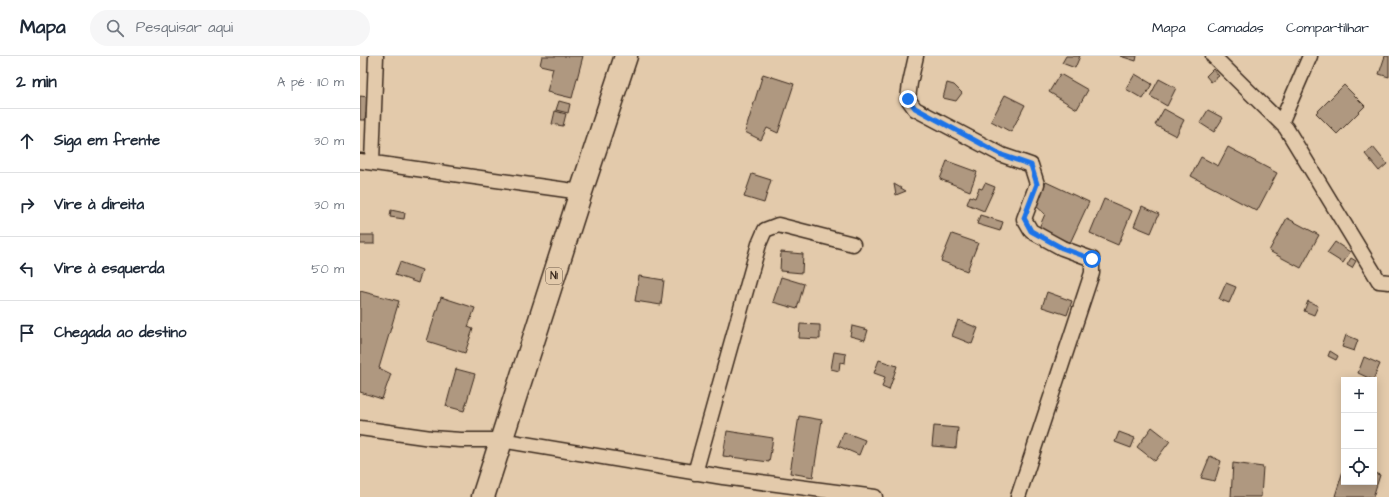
<!DOCTYPE html>
<html lang="pt">
<meta charset="utf-8">
<style>
body{margin:0;font-family:"Architects Daughter",sans-serif;background:#f6f6f7;color:#1f2937}
.controls{position:absolute;right:12px;bottom:12px;display:grid;overflow:hidden;border-radius:0px;box-shadow:0 2px 10px #0003}
.controls button{width:36px;height:36px;display:grid;place-items:center;padding:0;border:0;border-bottom:1px solid #e0e1e3;background:#fff;color:#1f2937;font:20px sans-serif}
.stop{position:absolute;width:12px;height:12px;margin:-9px;border:3px solid #1a73e8;border-radius:50%;background:#fff}
.stop.end{background:#1a73e8;border-color:#fff;box-shadow:0 1px 4px #0008}
.list{margin:0;padding:0;list-style:none}
h2{display:flex;justify-content:space-between;align-items:center;height:52px;margin:0;padding:0 16px;font-size:17px}
h2 small{font-size:13px;font-weight:400;color:#747a83}
.list li{display:grid;grid-template-columns:26px 1fr auto;gap:12px;align-items:center;box-sizing:border-box;height:64px;padding:0 16px;border-top:1px solid #e0e1e3}
.list b{display:block;font-size:15px;white-space:nowrap}
.list em{font-size:13px;font-style:normal;color:#747a83}
.icon{flex:none;width:22px;height:22px;fill:none;stroke:currentColor;stroke-width:2;stroke-linecap:round;stroke-linejoin:round}
.map{position:relative;flex:none;width:1029px;height:441px;overflow:hidden}
header{display:flex;align-items:center;gap:24px;box-sizing:border-box;height:56px;padding:0 20px;background:#fff;border-bottom:1px solid #e0e1e3}
header strong{font-size:19px}
nav{display:flex;gap:22px;margin-inline-start:auto;font-size:14px}
.search{width:280px;height:36px;background:#f6f6f7;display:flex;align-items:center;gap:10px;box-sizing:border-box;padding:0 14px;border-radius:22px;color:#747a83;font-size:15px}
main{display:flex}
aside{flex:1;background:#fff}
.map>svg:first-child{display:block}
.building{fill:#af9880;stroke:#3b2a1e}
.lines{fill:none;stroke-linecap:round;stroke-linejoin:round}
.street-casing{stroke:#3b2a1e;stroke-width:17}
.highway-casing{stroke:#3b2a1e;stroke-width:25}
.street{stroke:#e3caab;stroke-width:14}
.highway{stroke:#e3caab;stroke-width:22}
.route{stroke:#1a73e8;stroke-width:5}
.labels{text-anchor:middle;dominant-baseline:central;stroke-width:3;stroke-linejoin:round;paint-order:stroke}
.shield{fill:#e3caab;stroke:#6d5a48;stroke-width:1}
.shield-label{font-size:10px;font-weight:bold;fill:#3b2a1e}
</style>
<header>
<strong>Mapa</strong>
<div class="search"><svg class="icon" aria-label="search" viewBox="0 0 24 24"><circle cx="10" cy="10" r="6"/><path d="M15 15l6 6"/></svg>Pesquisar aqui</div>
<nav><a>Mapa</a><a>Camadas</a><a>Compartilhar</a></nav>
</header>
<main>
<aside>
<h2>2 min<small>A pé · 110 m</small></h2>
<ul class="list">
<li><svg class="icon" aria-label="ahead" viewBox="0 0 24 24"><path d="M12 20V5M6 11l6-6 6 6"/></svg><div><b>Siga em frente</b></div><em>30 m</em></li>
<li><svg class="icon" aria-label="right" viewBox="0 0 24 24"><path d="M7 20v-9h11M14 6l5 5-5 5"/></svg><div><b>Vire à direita</b></div><em>30 m</em></li>
<li><svg class="icon" aria-label="left" viewBox="0 0 24 24"><path d="M17 20v-9H6M10 6l-5 5 5 5"/></svg><div><b>Vire à esquerda</b></div><em>50 m</em></li>
<li><svg class="icon" aria-label="arrive" viewBox="0 0 24 24"><path d="M6 21V4h12l-3 4 3 4H6"/></svg><div><b>Chegada ao destino</b></div></li>
</ul>
</aside>
<div class="map">
<svg width="1029" height="441" viewBox="0 0 1029 441">
<rect width="100%" height="100%" fill="#e3caab"/>
<filter id="ink" filterUnits="userSpaceOnUse"><feTurbulence type="fractalNoise" baseFrequency=".025" numOctaves="2"/><feDisplacementMap in="SourceGraphic" scale="8" xChannelSelector="R" yChannelSelector="G"/><feConvolveMatrix kernelMatrix="1 2 1 2 8 2 1 2 1" color-interpolation-filters="sRGB"/></filter>
<g filter="url(#ink)">
<path class="building" d="M182,0H223L212,42L187,36L193,12L180,9Z
M706,0H720L715,12L702,7Z
M760,0H777L776,5Z
M1025,0H1029V21L1019,18Z
M853,13L859,20L851,26L846,20Z
M403,18L434,28L418,77L407,72L401,84L385,76Z
M700,18L728,34L717,53L689,36Z
M775,18L792,28L783,43L766,33Z
M799,23L816,32L807,50L790,40Z
M587,27L594,29L602,37L596,45L583,42Z
M984,29L1005,50L977,78L956,57Z
M645,39L665,49L651,76L631,65Z
M0,40L8,41L7,49L11,50L10,57H6L5,64H0Z
M199,45L210,48L208,57L196,54Z
M804,53L824,64L816,80L795,69Z
M848,54L863,62L854,76L840,67Z
M195,55L206,58L203,70L192,68Z
M868,91L917,117L897,155L831,120L841,101L858,110Z
M1013,91L1027,108L1019,115L1005,98Z
M587,105L617,116L610,135L580,123Z
M392,118L411,124L404,147L384,141Z
M686,126L729,146L710,187L679,172L685,158L675,149Z
M625,127L635,131L624,155L607,148L610,140L615,142L619,132L622,133Z
M534,128L546,135L536,139Z
M744,143L772,155L758,189L730,177Z
M782,150L799,158L791,177L774,170Z
M31,154L45,157L44,163L30,161Z
M620,159L643,166L640,175L617,168Z
M927,162L959,179L941,212L909,195Z
M592,178L618,187L607,215L581,205Z
M0,179H14V188H0Z
M975,186L990,196L983,207L967,197Z
M421,196L443,198L442,217L420,215Z
M991,202L996,205L992,212L987,209Z
M40,206L62,214L58,227L35,219Z
M279,220L304,224L301,249L275,245Z
M421,221L444,228L437,253L413,246Z
M866,227L876,231L869,247L859,243Z
M0,235L39,245L19,312L31,318L22,343L0,336Z
M687,236L712,245L707,259L682,251Z
M81,241L115,252L108,271L113,273L105,297L67,285Z
M948,245L958,250L954,259L944,255Z
M598,264L618,272L612,288L592,280Z
M440,268L460,269V283L439,282Z
M492,270L508,274L505,284L490,280Z
M986,279L998,284L994,295L982,291Z
M970,295L978,300L976,304L968,300Z
M474,296L486,298L485,307L480,306L479,315L471,313Z
M1004,301L1020,308L1013,324L998,317Z
M519,304L537,310L529,334L522,331L525,321L514,317Z
M96,313L115,318L104,355L86,350Z
M439,360L462,364L453,421L430,417Z
M574,370L598,372L596,392L572,390Z
M792,371L810,385L795,405L777,391Z
M367,375L413,382L409,406L363,400Z
M484,376L505,384L499,399L478,390Z
M759,376L775,382L771,392L755,386Z
M850,400L861,405L855,425L841,422Z
M873,407L903,411L901,441H871Z
M984,412V426H1014V417L1020,419L1013,441H979L975,440Z"/>
<g class="lines">
<defs>
<path id="street" d="M556,0L550,27L548,43L555,53L642,99L671,109L677,128L664,163L671,175L702,192L732,203V217L658,441
M853,0L926,72L1019,225L1029,226
M921,67L950,0
M0,105L221,136
M12,106L16,0
M0,372L71,382L101,384H141L363,421L515,441
M335,417L399,188L405,174L418,169L493,188"/>
<path id="highway" d="M123,441L221,136L266,0"/>
</defs>
<use href="#street" class="street-casing"/>
<use href="#highway" class="highway-casing"/>
<use href="#street" class="street"/>
<use href="#highway" class="highway"/>
</g>
</g>
<g class="lines" filter="url(#ink)">
<path class="route" d="M548,43L555,52L642,99L671,109L677,128L664,162L671,175L702,192L732,203"/>
</g>
<g class="labels">
<rect class="shield" x="186" y="212" width="16" height="16" rx="3"/>
<g class="shield-label">
<text x="194" y="220">N1</text>
</g>
</g>
</svg>
<div class="controls">
<button>+</button>
<button>−</button>
<button><svg class="icon" aria-label="locate" viewBox="0 0 24 24"><circle cx="12" cy="12" r="6"/><path d="M12 2v4M12 18v4M2 12h4M18 12h4"/></svg></button>
</div>
<div class="stop" style="left:732px;top:203px"></div>
<div class="stop end" style="left:548px;top:43px"></div>
</div>
</main>
